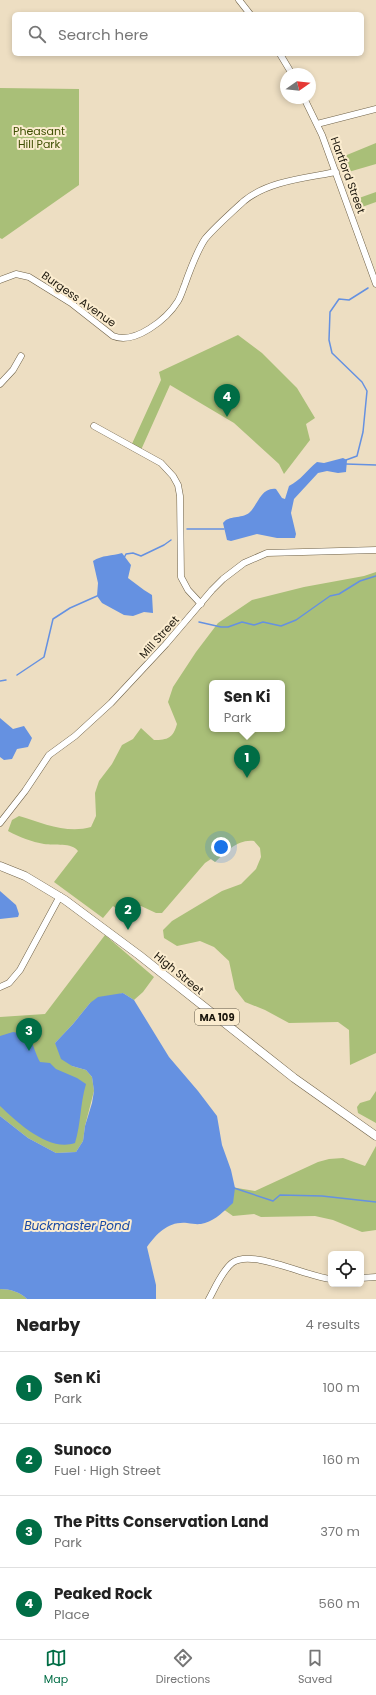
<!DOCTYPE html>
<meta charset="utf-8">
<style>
body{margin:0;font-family:Poppins,sans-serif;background:#f2f2f2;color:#222}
.controls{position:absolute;right:12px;bottom:12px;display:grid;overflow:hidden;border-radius:6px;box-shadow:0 2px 6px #0003}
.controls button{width:36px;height:36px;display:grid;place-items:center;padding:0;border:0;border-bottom:1px solid #e0e0e0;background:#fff;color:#222;font:20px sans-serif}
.compass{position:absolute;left:280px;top:68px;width:36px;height:36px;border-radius:50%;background:#fff;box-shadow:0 2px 6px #0003;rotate:76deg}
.you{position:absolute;left:221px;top:847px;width:14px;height:14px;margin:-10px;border:3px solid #fff;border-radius:50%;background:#1a73e8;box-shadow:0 0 0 6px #1a73e833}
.badge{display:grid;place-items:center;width:26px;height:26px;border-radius:50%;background:#006d45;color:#fff;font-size:13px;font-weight:700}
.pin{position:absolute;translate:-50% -33px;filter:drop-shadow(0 1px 2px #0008)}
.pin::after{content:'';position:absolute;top:21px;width:14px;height:12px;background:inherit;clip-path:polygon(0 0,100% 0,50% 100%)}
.popup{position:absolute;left:209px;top:680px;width:76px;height:52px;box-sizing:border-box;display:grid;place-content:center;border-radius:6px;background:#fff;filter:drop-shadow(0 1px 3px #0005);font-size:13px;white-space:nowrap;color:#767676}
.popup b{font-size:15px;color:#222}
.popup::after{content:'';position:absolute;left:50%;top:100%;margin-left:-8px;border:8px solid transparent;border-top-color:#fff}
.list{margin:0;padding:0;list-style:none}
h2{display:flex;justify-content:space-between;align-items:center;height:52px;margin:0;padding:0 16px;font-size:17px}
h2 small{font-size:13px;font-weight:400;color:#767676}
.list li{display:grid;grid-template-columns:26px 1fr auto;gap:12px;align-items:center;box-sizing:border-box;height:72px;padding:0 16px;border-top:1px solid #e0e0e0}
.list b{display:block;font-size:15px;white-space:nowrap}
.list p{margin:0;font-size:13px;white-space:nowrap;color:#767676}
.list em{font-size:13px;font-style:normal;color:#767676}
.icon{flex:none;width:22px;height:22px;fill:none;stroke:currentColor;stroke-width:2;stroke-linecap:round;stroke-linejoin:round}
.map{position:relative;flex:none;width:376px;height:1299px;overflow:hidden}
.search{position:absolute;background:#fff;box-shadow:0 2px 6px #0003;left:12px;right:12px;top:12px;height:44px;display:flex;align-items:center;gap:10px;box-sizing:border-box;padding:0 14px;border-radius:6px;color:#767676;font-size:15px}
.sheet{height:340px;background:#fff}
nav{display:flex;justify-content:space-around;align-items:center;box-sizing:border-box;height:56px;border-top:1px solid #e0e0e0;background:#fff;font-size:11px;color:#767676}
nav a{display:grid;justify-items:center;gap:2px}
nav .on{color:#006d45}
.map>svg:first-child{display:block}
.green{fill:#a9bf78;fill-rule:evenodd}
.water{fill:#6591e1}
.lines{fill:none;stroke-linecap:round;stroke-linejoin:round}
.stream{stroke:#6591e1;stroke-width:1.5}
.minor-casing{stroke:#6e6148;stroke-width:7}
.major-casing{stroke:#6e6148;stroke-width:9}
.minor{stroke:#fff;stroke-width:6}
.major{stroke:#fff;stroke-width:8}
.labels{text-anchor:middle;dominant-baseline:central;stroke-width:4;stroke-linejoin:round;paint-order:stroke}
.shield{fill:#fbeccf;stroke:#5f5747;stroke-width:1}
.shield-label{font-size:10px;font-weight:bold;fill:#1c170d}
.park-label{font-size:11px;fill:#3e4f02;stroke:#fbeccf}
.street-label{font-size:11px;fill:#1c170d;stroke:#fbeccf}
.water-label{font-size:12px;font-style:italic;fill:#1647a4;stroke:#fbeccf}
</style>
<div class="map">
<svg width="376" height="1299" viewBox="0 0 376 1299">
<rect width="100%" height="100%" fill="#eddec2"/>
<path class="green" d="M0,88L79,89V185L2,239L0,238Z
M376,143V164L345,173L342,166V157Z
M376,192V202L362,207L358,212L353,196L359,198Z
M238,335L262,353L297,388L315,418L306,424L310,440L284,474L279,464L234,423L170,385L141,450L131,446L161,380L159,372Z
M376,572V1053L350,1065L349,1030L338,1022L289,1023L265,1010L245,1002L235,989L229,961L214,947L200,941L177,946L164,938L163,930L172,921L222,891L241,884L256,869L261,857L260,848L254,841C237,839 227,852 215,862L211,859L205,863L162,913H156L141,906L117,909L113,906L103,918L54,882L78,851C72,842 54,846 44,844C32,842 19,837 8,831L12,820L19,816C42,823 67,834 91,827L96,816L95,793L99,781L112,764L122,745L133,739L141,728L154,740C168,740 173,738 177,724L168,702L173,687L196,652L218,623L252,600L304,587L364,576ZM212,683H282V729H212Z
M105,935L154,977L143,992L134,1000L123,993L90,1003L73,1024L55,1043L72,1066L86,1070L92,1077L94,1091L85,1126L83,1141L76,1152L56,1153L28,1138L0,1116V1017L45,1014Z
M376,1091V1123L358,1113L357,1107L360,1103L370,1100Z
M376,1146V1230L362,1232L333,1220L315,1216L261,1217L254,1214L233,1216L223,1209L231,1187L255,1191L318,1162L329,1159L343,1158L365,1166Z
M0,1289C10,1289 20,1292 27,1299H0Z"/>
<path class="water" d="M343,458L347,460L346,472L338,473L327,471L318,473L294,499L291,513L296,534L295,538H277L257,534L231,541L227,540L223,523C229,515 241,519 249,513C258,505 261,487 276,489L282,498L285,499L289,486C301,480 307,470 317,462L324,463Z
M122,553L131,565L128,578L144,590L152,595L153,613L144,612L133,616L124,615L102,603L97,596L98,583L93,561C102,555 112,556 122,553Z
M0,718L13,729L24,726L32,738L28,747L17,749L12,759L4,760L0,757Z
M0,891L16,905L19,914L18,917L0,919Z
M123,993L134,1000L169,1057L198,1091L217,1116L222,1145L231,1170L235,1188L233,1203C225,1210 216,1220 205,1223C198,1225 195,1224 187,1223C169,1221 157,1233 147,1247L156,1285V1299H27C20,1292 10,1289 0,1289V1116L28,1138L56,1153L76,1152L83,1141L85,1126L92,1103L94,1091L92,1077L86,1070L72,1066L61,1059L55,1043L73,1024L90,1003L98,997Z
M13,1032C35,1036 31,1045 40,1062L50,1063L56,1069L77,1078L86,1084C80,1104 81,1124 75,1143C49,1152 18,1123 0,1106V1036Z"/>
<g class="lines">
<path class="stream" d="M346,460L357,456L363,432L367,391L362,382L332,353L329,340L330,312L339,299L349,300L368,288
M346,464L376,465
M187,529H224
M124,558L126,554L133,553L141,556L164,545L171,540
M199,622L221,627H228L242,622L254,625L263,622L281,626L296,620L330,596L339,594L360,581L376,576
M17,675L44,657L53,619L70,608L97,596
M0,681L6,680
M234,1188L273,1201L280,1195L322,1196L376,1202"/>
<defs>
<path id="minor" d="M239,0L250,14
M280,54L292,74
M304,98L322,135L376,284
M317,124L376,109
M0,280L16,274L29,277L71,303L113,336C135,345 167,319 178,301C181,296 183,289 185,284C190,270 197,251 205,239C214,228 233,211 244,201C268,181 306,178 336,172
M0,384L13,370L21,356
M94,426L161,463L173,476L178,485L180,496L181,577L188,590L201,604
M0,823L25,791L49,755L75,736L111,703L166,644L212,590L223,579L244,563L267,553L376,550
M0,987L9,983L20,970L60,896
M361,1278L376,1277
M209,1299C215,1288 222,1271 232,1263C251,1248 307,1277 331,1279"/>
<path id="major" d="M0,866L25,876L65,900L139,955L294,1078L376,1136"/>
</defs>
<use href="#minor" class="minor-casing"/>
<use href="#major" class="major-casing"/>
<use href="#minor" class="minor"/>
<use href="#major" class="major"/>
</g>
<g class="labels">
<rect class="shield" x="195" y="1009" width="44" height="16" rx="3"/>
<g class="shield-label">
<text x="217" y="1017">MA 109</text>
</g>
<g class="park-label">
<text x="39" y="131">Pheasant<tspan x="39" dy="13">Hill Park</tspan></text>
</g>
<g class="street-label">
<text transform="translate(348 175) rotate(70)">Hartford Street</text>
<text transform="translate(79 299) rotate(35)">Burgess Avenue</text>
<text transform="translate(159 637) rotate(-48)">Mill Street</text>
<text transform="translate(179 973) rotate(39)">High Street</text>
</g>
<g class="water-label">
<text x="77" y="1225">Buckmaster Pond</text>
</g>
</g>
</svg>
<div class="controls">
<button><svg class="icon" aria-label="locate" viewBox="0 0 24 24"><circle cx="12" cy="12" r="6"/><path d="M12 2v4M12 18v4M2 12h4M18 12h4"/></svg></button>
</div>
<svg class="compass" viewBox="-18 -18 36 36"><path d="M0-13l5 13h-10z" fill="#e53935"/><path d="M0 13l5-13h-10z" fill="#767676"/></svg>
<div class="you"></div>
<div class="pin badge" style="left:247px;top:778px">1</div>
<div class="popup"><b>Sen Ki</b>Park</div>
<div class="pin badge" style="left:128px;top:930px">2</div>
<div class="pin badge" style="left:29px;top:1051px">3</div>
<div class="pin badge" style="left:227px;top:417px">4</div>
<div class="search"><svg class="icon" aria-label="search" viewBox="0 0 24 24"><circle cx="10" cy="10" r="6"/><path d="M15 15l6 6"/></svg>Search here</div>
</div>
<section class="sheet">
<h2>Nearby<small>4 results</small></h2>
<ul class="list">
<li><span class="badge">1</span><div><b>Sen Ki</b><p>Park</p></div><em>100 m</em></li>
<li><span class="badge">2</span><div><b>Sunoco</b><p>Fuel · High Street</p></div><em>160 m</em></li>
<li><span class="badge">3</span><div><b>The Pitts Conservation Land</b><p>Park</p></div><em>370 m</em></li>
<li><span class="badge">4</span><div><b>Peaked Rock</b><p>Place</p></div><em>560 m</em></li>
</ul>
</section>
<nav>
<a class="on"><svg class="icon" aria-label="map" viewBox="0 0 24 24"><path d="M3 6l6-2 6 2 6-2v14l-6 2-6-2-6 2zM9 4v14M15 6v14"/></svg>Map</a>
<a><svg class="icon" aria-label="directions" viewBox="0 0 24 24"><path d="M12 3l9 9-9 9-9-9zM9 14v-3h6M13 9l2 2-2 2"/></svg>Directions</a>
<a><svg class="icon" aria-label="saved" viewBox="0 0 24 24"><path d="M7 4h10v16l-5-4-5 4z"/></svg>Saved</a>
</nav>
